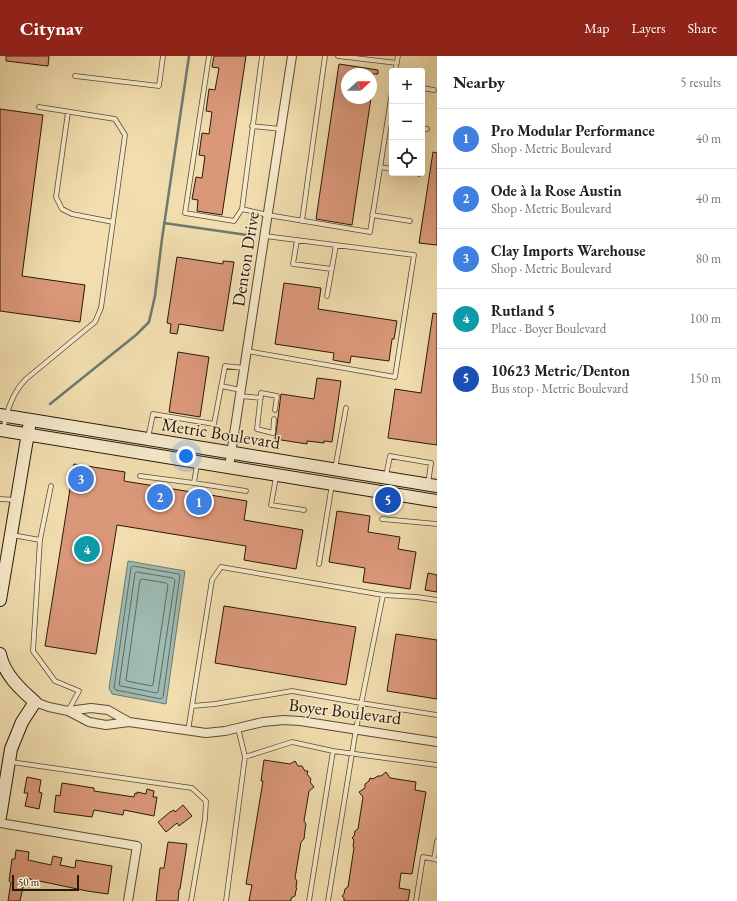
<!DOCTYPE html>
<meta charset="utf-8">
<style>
body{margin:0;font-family:"EB Garamond",serif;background:#f6f6f6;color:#202124}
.controls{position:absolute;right:12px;top:12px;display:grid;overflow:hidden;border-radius:4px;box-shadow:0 4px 16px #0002}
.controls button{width:36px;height:36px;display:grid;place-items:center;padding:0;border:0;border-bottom:1px solid #e0e0e0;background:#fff;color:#202124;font:20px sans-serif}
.compass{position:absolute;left:341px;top:12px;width:36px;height:36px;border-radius:50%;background:#fff;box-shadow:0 4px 16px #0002;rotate:69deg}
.scale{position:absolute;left:12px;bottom:10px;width:67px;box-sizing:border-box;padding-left:4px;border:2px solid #271a0c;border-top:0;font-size:11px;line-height:14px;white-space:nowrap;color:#271a0c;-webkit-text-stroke:3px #f6e9ca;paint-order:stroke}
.you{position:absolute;left:186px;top:400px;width:14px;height:14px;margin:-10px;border:3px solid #fff;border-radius:50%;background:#1a73e8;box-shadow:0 0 0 6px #1a73e833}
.badge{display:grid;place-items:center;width:26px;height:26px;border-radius:50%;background:#8f2418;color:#fff;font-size:13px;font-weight:700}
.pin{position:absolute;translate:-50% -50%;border:2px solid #fff;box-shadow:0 1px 4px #0006}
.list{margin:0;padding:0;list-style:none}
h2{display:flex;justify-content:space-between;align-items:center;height:52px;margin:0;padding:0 16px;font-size:17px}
h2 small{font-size:13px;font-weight:400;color:#757577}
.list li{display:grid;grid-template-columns:26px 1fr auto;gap:12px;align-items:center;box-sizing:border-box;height:60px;padding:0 16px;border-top:1px solid #e0e0e0}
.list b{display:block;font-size:15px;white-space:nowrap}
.list p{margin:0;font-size:13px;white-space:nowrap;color:#757577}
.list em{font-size:13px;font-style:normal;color:#757577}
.icon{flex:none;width:22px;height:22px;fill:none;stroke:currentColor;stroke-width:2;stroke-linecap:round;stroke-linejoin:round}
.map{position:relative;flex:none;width:437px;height:845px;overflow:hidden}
header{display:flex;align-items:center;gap:24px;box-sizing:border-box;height:56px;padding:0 20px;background:#8f2418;color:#fff}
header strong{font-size:19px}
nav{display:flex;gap:22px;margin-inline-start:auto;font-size:14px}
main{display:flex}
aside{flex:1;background:#fff}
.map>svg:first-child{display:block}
.water{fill:#9dbab3;stroke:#6e7a70}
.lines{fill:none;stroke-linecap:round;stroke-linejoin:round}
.shore{stroke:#626a60;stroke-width:1}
.stream{stroke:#6e7a70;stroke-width:2.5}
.building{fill:#db9879;stroke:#271a0c}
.lane-casing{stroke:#5a4b34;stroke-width:5.5}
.street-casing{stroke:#5a4b34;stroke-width:10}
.secondary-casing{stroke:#271a0c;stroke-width:14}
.lane{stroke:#f6e9ca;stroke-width:4}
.street{stroke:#f6e9ca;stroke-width:8}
.secondary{stroke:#f6e9ca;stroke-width:12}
.labels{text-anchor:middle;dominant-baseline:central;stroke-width:3;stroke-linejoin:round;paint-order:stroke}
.street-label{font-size:18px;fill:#271a0c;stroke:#f6e9ca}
</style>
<header>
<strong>Citynav</strong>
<nav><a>Map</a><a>Layers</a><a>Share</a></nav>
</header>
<main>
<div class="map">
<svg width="437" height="845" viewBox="0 0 437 845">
<rect width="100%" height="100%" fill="#f1ddae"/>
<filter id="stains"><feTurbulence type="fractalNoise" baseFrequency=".005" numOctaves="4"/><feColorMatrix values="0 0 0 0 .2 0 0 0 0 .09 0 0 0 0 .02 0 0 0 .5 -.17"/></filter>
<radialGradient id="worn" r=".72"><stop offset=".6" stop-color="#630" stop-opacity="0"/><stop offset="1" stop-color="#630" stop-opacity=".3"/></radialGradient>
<path class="water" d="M128,505L185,515L166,648L112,638L109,632Z"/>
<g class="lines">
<path class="shore" d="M133,510L179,518L180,519L163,641L161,643L116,634L114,632L131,512Z
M137,516L173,522L175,524L158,636L157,637L121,630L119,629L135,517Z
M142,523L166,527L168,529L153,628L152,630L127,625L126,624L140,524Z"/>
<path class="stream" d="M164,167L247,179
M50,348L136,279L149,266L155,240L162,183L189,0"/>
</g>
<path class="building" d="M6,0H49L48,10L6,5Z
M214,0H246L222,159L197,155L198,144L192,143L196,121L202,122L205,100L199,99L202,77L209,78L212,56L206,55L209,33L215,34L219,12L212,11Z
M339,8L378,14V18H347V42H371L352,169L316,163Z
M0,53L43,59L22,220L85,229L80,266L0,255Z
M433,96L437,97V189L419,187Z
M177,201L223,208V205L234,206L223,275L179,268L177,278L170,277L171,268L167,267Z
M284,227L321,232L318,253L397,265L394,283H392L389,305L351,300L350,307L333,304L334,297L275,288Z
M433,257L437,258V389L388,382L395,333L421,337Z
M178,296L209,301L200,361L169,356Z
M317,322L341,325L332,386L324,385V387L307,385V388L275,383L276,377L281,338L314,343Z
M74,408L125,416L124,425L247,445L244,464L303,474L296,513L244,504L246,490L117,469L96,598L45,590Z
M337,455L370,460L368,476L400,481L398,493L416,496L410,533L363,526L365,512L329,506Z
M428,517L437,519V536L425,534Z
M224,550L356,571L346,629L215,607Z
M396,578L437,584V643L387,635Z
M264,704L290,708L295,705L298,710H302L305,715H308L307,718L311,723L310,726L314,731L309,735L304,765L306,768L305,774L304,783L301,786L295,822L297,825L296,831L297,833L296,834L295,840L291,842V845H249L252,829L246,828L263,725H261Z
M386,716L390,722L416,726L415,734L426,736L412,818L401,817L399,832L410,834L408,845H344V842L342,840L344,838L345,833L348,831L354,792L353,790L354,784L352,782L354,780L355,775L358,773L363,741L359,736L365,732V728L369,725L370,722L373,723L378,720H381Z
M27,721L41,724L39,736L42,737L39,753L25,750L28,737H24Z
M62,727L94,732V735L134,741L135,737L137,738V736L146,738L147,733L154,735L153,741H157L154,760L124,754L123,759L94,754L92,761L54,756L56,739L60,740Z
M183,749L192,760L179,770L177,767L166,776L158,766L170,756L174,754L175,756Z
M168,786L187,788L180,833H179L178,845H156L160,812H164Z
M16,794L29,796L28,804L51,809L53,800L62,802L60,809L75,812L76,804L112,810L108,838L87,835L25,822L20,845H8L11,826L9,825L12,803H15Z"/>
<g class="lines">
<defs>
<path id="lane" d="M209,0L185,157L234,165L242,153L268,159L370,176L392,36
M338,0L397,7
M395,15L398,0
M75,20L159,30L163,0
M422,32L434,34
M68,56L56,141L62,153L72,158L113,166
M252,70L281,73
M422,73H427
M380,111L392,113
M416,117L419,118
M242,153L262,0
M372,159L410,165
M302,165L325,0
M297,184L293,208L332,213
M327,240L336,189
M247,295L395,321L414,199L265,180
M221,330L241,334
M240,340L261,342
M274,363L273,377L257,373L261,337L277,340L275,354
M3,374C7,355 12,337 26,323L95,266L101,252L125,79L115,63L39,51
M148,382L153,358L214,368L225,310L244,312
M197,408L194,427L246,435
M335,413L346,352
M140,420L194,427
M386,420L390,400L431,407L428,428
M276,421L271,449L304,454
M0,443L16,444
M382,463L437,468
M12,479L40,484L33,595L55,625L79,635L68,655
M40,484L51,430
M319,508L332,428
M192,650L215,648L292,635L361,647L437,659
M188,675L212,524L221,511L383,539L417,541L437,544
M245,701L292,686L333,695L437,709
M11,706L192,732L206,745L205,763L191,845
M437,785L434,803L437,804
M226,845L245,701L238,672
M309,845L333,695
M328,845L356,673L383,539
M416,845L423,801L434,803"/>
<path id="street" d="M229,411L292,0
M35,646L49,651L68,655L89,666L106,669L129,666L206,677L225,675L263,666L284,664L300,665L437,686
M68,655L91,652L108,654L129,666
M0,767L137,790L128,845"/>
<path id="secondary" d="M0,359L437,430
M0,374L437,445
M0,544L29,371
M0,598C4,618 20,633 35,646L22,666L11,693L0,761"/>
</defs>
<use href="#lane" class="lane-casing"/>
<use href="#street" class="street-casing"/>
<use href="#secondary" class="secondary-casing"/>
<use href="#lane" class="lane"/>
<use href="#street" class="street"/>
<use href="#secondary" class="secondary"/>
</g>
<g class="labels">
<g class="street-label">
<text transform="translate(245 203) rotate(-81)">Denton Drive</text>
<text transform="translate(221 377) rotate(9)">Metric Boulevard</text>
<text transform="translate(345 655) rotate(7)">Boyer Boulevard</text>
</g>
</g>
<rect width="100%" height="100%" filter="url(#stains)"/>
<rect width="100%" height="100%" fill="url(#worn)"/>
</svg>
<div class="controls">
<button>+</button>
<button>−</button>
<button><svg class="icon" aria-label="locate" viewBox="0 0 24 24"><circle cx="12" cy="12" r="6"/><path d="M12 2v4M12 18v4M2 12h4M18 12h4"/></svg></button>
</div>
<svg class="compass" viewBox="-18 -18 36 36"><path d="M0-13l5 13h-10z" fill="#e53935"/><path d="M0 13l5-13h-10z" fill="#757577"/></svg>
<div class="scale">50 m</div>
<div class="you"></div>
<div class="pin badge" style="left:199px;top:446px;background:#3f7fe0">1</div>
<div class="pin badge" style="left:160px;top:441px;background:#3f7fe0">2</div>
<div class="pin badge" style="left:81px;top:423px;background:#3f7fe0">3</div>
<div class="pin badge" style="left:87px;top:493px;background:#0f9aa8">4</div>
<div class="pin badge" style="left:388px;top:444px;background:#1a4fb4">5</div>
</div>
<aside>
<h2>Nearby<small>5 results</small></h2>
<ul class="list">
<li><span class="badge" style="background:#3f7fe0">1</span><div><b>Pro Modular Performance</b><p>Shop · Metric Boulevard</p></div><em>40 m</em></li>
<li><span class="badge" style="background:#3f7fe0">2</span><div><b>Ode à la Rose Austin</b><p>Shop · Metric Boulevard</p></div><em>40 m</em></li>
<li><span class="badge" style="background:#3f7fe0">3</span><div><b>Clay Imports Warehouse</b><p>Shop · Metric Boulevard</p></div><em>80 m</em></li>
<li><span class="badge" style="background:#0f9aa8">4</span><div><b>Rutland 5</b><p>Place · Boyer Boulevard</p></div><em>100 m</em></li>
<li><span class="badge" style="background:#1a4fb4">5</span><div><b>10623 Metric/Denton</b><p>Bus stop · Metric Boulevard</p></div><em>150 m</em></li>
</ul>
</aside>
</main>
